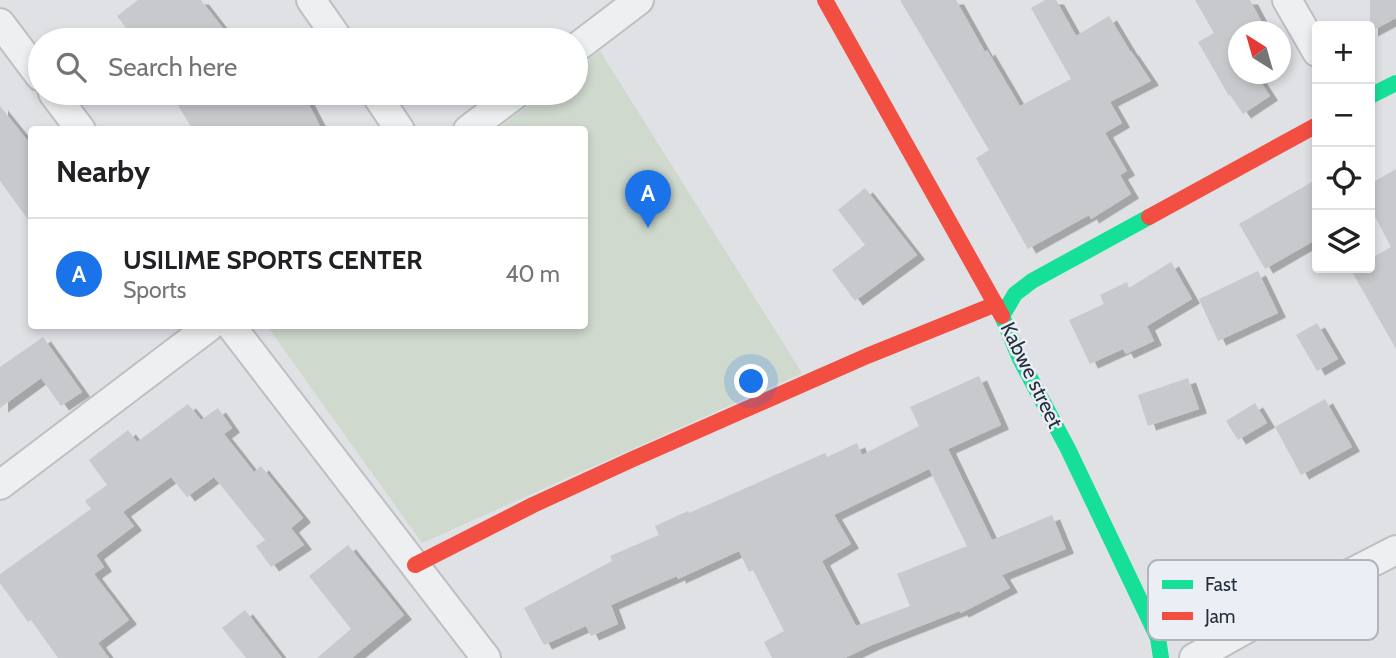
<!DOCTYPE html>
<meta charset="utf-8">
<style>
body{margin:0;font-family:Cabin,sans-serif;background:#f6f6f6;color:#202124}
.controls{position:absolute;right:21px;top:21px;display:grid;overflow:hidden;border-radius:7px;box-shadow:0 4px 10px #0003}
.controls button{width:63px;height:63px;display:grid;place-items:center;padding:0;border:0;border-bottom:2px solid #e0e0e0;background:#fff;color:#202124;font:35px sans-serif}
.compass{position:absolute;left:1228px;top:21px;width:63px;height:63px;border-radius:50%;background:#fff;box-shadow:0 4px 10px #0003;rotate:323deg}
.you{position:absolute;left:752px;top:382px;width:24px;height:24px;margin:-18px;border:5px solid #fff;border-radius:50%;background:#1a73e8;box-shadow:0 0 0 10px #1a73e833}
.badge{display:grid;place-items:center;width:46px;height:46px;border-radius:50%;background:#1a73e8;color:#fff;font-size:23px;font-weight:700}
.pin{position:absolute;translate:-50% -58px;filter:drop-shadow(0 2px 4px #0008)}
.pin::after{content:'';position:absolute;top:37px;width:24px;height:21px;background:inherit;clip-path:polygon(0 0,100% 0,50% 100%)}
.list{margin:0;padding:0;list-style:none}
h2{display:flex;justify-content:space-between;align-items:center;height:91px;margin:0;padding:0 28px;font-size:30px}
h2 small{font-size:23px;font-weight:400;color:#757577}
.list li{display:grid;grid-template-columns:46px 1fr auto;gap:21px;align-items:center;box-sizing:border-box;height:112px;padding:0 28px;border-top:2px solid #e0e0e0}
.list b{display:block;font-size:26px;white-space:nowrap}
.list p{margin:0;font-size:23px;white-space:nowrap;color:#757577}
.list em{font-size:23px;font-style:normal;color:#757577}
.icon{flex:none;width:38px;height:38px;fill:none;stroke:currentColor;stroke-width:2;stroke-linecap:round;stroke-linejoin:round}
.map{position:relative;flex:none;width:1396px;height:658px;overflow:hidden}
.search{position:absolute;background:#fff;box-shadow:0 4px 10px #0003;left:28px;top:28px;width:560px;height:77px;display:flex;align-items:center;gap:18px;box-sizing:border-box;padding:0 24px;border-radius:38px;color:#757577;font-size:26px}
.panel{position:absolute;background:#fff;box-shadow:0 4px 10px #0003;left:28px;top:126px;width:560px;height:203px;border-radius:7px}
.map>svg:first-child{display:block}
.green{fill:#cfd9ce}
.building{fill:#c7c9cc;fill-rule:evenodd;filter:url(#shadow)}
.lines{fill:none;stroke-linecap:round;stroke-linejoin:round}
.street-casing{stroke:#bdbfc2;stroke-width:32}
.street{stroke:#edeff1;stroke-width:28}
.fast{stroke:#16e098;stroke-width:16}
.jam{stroke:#f24e42;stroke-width:16}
.labels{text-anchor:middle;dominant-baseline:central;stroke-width:5;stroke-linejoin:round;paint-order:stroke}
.street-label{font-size:21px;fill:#242f3e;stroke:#ebeff5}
.key{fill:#ebeff5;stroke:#afb5be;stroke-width:2}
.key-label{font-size:19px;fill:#242f3e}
</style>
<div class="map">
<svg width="1396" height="658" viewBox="0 0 1396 658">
<defs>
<filter id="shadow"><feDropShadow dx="8" dy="4.5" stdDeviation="0" flood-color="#0004"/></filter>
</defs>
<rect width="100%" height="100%" fill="#dfe1e4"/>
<path class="green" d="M600,51L802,373L422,543L267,326H584V130L497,129L545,93H576V69Z"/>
<path class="building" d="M138,0H201L232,40H135L117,16Z
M900,0H956L985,52L987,50L1020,106L1071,79L1031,8L1045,0H1056L1076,36L1109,16L1130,51H1131L1151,81L1110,102L1122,123L1105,133L1127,171L1120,175L1131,194L1091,219L1089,215L1028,249L976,158L989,150Z
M1195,0H1250L1267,32H1238V74H1268L1259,79L1270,96L1243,114L1230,95L1229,96L1198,42L1214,33Z
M1370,0H1396V18L1370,32Z
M190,93H303L322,130H193L176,102Z
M0,106L32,146V225L0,181Z
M1396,169V349L1351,270L1355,268H1370V259L1391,247L1370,207V184Z
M1317,179V239L1265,269L1239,224Z
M865,188L917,255L855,301L832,270L865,245L838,210Z
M1171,262L1192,299L1147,326L1154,341L1126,354L1123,349L1090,364L1069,320L1104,304L1100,295L1127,282L1129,288Z
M1258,271L1278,313L1218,341L1199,299Z
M1317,323L1338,359L1317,371L1296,335Z
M43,337L82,392L61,406L41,378L0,408V367Z
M979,376L1001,425L948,449L992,540L1052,515L1066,549L1002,575L1010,588L961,613L959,611L872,645L845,658H772L764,642L784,631L753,570L749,572L739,551L678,579L677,576L611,605L618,624L591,636L586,626L544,645L524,608L612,561L610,556L659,535L655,526L688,511L689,513L825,453L827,457L857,443L862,455L919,426L910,407ZM929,469L967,546L897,574L910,606L856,626L822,561L851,544L834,515Z
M1188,378L1199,409L1148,426L1138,395Z
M1325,399L1352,447L1301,475L1275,427Z
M1255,403L1267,423L1238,440L1226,421Z
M188,404L201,420L218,408L232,428L224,434L254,472L261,466L303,518L291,528L304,545L271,567L256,546L265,540L214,477L187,497L171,477L123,512L134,526L96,555L104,567L94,574L129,620L98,643L109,658H58L31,620L28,622L0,583V574L91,509L85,501L107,485L89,460L128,430L137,442Z
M348,545L404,615L352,658H317L351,629L309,576Z
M245,610L282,658H246L222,628Z"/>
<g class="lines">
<defs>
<path id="street" d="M311,0L339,40
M1287,0L1317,52
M0,23L40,76
M576,48L639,0
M53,93L81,130
M375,93L400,130
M468,130L517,93
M231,326L486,658
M0,485L210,326
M1194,658L1283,608L1396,550"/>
</defs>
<use href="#street" class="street-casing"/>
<use href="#street" class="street"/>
<path class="fast" d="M1370,96L1396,83
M1149,217L1032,281L1015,294L1002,316L1020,359L1068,449L1158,638L1161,658"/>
<path class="jam" d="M825,0L1002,316
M1149,217L1317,125
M415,565L533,505L633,459L867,356L996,304"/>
</g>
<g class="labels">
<g class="street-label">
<text transform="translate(1032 375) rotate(64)">Kabwe street</text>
</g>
</g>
<rect x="1148" y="560" width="230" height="80" rx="10" class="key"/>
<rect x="1162" y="580" width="31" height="9" fill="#16e098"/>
<rect x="1162" y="612" width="31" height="8" fill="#f24e42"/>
<g class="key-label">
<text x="1205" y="591">Fast</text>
<text x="1205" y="623">Jam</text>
</g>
</svg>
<div class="controls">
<button>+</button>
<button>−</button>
<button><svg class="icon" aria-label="locate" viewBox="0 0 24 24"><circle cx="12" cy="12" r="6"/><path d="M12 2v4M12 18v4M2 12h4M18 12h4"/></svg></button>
<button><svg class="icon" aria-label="layers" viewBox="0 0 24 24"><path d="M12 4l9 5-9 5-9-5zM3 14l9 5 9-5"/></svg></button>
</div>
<svg class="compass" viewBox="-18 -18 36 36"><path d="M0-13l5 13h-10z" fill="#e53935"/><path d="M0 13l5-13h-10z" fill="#757577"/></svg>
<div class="you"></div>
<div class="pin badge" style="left:648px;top:228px">A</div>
<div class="search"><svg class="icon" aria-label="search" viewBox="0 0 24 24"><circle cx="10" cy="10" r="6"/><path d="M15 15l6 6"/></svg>Search here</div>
<section class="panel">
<h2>Nearby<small></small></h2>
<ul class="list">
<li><span class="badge">A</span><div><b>USILIME SPORTS CENTER</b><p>Sports</p></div><em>40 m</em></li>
</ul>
</section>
</div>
